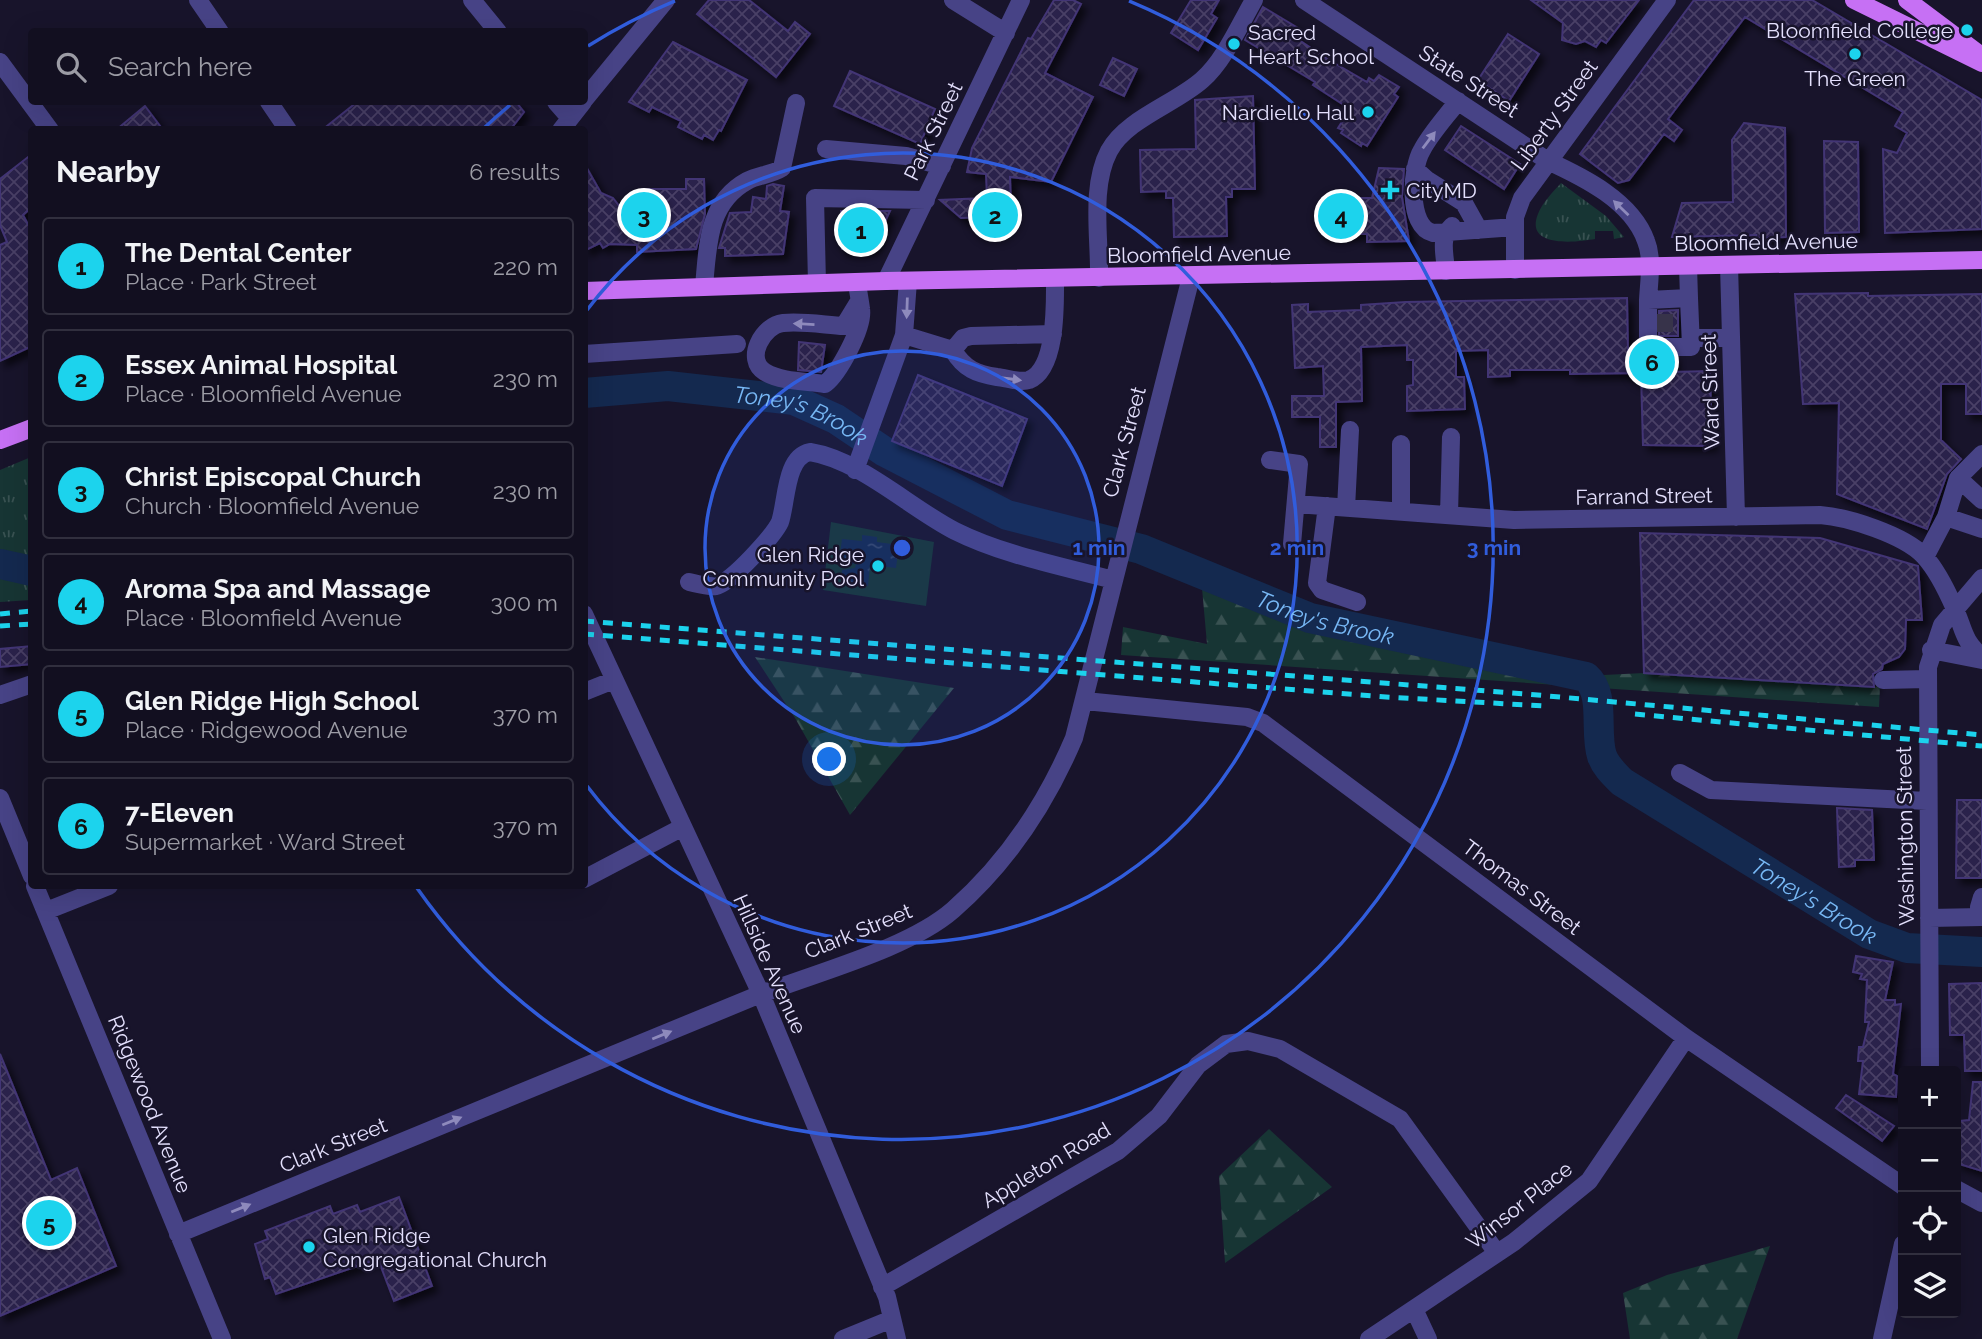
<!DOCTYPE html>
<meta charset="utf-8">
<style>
body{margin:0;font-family:Raleway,sans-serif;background:#1b1829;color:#f1f3f6}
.controls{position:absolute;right:21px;bottom:21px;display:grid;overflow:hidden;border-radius:7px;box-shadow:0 7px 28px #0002}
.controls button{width:63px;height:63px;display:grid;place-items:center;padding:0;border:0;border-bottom:2px solid #312f3e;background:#120f20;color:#f1f3f6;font:35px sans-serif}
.you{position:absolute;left:830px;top:760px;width:24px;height:24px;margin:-18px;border:5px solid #fff;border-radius:50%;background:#1a73e8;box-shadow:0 0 0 10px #1a73e833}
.badge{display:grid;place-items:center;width:46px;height:46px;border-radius:50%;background:#1cd3ed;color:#111;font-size:23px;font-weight:700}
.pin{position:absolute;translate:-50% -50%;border:4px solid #fff;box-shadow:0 2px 7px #0006}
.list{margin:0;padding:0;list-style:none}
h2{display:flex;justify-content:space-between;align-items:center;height:91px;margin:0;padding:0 28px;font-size:30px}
h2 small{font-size:23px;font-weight:400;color:#9c9ca5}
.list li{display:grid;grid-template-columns:46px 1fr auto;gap:21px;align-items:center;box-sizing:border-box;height:98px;margin:0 14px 14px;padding:0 14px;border:2px solid #312f3e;border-radius:7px}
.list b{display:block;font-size:26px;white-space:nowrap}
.list p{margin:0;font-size:23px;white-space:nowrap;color:#9c9ca5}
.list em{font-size:23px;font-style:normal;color:#9c9ca5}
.icon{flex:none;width:38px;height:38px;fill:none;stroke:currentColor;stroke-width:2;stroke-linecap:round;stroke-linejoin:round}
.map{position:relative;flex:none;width:1982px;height:1339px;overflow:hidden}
.search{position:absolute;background:#120f20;box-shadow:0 7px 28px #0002;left:28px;top:28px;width:560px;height:77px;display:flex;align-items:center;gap:18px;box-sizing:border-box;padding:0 24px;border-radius:7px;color:#9c9ca5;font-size:26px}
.panel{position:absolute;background:#120f20;box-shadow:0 7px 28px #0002;left:28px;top:126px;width:560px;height:763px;border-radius:7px}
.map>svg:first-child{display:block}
.forest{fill:url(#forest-firs)}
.park{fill:url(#park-tufts)}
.pitch{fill:#173534}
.water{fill:url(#water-ripples)}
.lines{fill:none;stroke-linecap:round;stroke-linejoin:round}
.river{stroke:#14294f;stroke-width:30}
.building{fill:url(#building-cross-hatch);stroke:#433575;stroke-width:2;filter:url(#shadow)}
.minor-tunnel{stroke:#37334a;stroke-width:18;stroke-dasharray:18 9;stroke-linecap:butt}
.minor{stroke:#474386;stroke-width:18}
.major{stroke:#c670f4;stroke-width:18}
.rail{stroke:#1cd3ed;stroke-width:5;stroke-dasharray:10 9;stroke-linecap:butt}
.oneway{fill:#8e8abc}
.ring{fill:none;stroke:#315ddc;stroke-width:3.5}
.poi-dot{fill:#1cd3ed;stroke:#18142b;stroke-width:2.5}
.labels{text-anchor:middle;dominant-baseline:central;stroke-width:5;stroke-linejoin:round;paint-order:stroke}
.poi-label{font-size:21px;fill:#e4e0fd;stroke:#18142b;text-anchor:end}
.street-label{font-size:21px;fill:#e4e0fd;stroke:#18142b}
.water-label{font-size:23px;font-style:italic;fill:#77b7f4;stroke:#18142b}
.centre{fill:#315ddc;stroke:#18142b;stroke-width:3.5}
.ring-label{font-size:21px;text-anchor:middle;font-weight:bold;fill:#315ddc;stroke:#18142b;stroke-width:5;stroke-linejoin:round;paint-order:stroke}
</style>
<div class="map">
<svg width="1982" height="1339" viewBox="0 0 1982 1339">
<defs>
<pattern id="forest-firs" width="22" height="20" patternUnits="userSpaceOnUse" patternTransform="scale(1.75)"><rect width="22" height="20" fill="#173534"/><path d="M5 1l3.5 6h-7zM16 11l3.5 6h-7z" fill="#395252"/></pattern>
<pattern id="park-tufts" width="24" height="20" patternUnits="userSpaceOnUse" patternTransform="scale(1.75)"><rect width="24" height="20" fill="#173534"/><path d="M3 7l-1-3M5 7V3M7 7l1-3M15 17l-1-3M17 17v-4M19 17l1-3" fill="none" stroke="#395252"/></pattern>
<pattern id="water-ripples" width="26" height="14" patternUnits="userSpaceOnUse" patternTransform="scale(1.75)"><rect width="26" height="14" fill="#14294f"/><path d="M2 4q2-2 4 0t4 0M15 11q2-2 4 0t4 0" fill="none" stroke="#364869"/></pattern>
<pattern id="building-cross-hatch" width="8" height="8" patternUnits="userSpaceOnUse" patternTransform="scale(1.75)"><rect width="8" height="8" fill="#2b214b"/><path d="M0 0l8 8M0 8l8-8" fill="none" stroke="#4a4166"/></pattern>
<filter id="shadow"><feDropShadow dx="5.5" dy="5.5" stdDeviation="3.5" flood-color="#0009"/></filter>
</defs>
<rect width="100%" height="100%" fill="#18142b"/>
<path class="forest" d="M1211,572L1301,612L1604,675L1644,673L1880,687L1879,707L1121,655L1123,627L1207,644L1202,588Z
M755,657L954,688L850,815L795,718Z
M1269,1129L1332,1187L1225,1263L1219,1176Z
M1770,1246L1737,1339H1630L1623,1293L1667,1275Z"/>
<path class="park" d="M1561,183L1606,216L1624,237L1614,239L1613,231H1595V239C1578,242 1524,249 1538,214C1542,203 1553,192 1561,183Z
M31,457V600L0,602V470Z"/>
<path class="pitch" d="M831,522L934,542L926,606L823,590Z"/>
<path class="water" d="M862,535L877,537V542L899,545L896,568L870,565L868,586L841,580L842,570L855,568L856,564L839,562L842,539L862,541Z"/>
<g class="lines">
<g class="river">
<path id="s1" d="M584,393L668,386L794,400L836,419L885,452L1007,515L1141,549L1310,618L1586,677C1606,694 1594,732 1602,756C1606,767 1614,774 1622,782L1869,934L1907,948L1982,952"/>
<path d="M0,564L32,571"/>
</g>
</g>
<path class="building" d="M709,0H749L788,31L795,22L810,34L776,77L697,14Z
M1054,0H1073L1081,4L1045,73L1093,97L1051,182L1010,177L1011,206H1003V223L987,224V217L961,218L940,200L987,198L986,174L967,172L972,148L1028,38L1031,39Z
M1191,0H1219L1211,14L1217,18L1198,50L1171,33Z
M1531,0H1639L1606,43L1601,40L1596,47L1585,41L1576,44L1562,40L1563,23Z
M1694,0H1812L1982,100V229L1885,233L1883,149L1897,153L1907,133L1895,126L1903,112L1745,17L1668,119L1682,130L1674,141L1664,134L1629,180L1618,183L1580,154Z
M1263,7L1298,28L1293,36L1329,60L1367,82L1369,78L1374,81L1379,75L1399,87L1394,94L1398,97L1367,146L1362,143L1361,146L1341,133L1343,130L1338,128L1350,109L1313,85L1315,82L1245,40Z
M1508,34L1539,54L1509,101L1478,80Z
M673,42L747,80L721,131L719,130L713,140L704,135L702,139L678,127L681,121L652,107L649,112L629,102Z
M1113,58L1137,69L1124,96L1100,85Z
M850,71L935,109L920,144L834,106Z
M1253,96L1255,189H1232V197H1226L1227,236L1174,237L1173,198H1166V191L1141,192L1140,150L1196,149L1195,100Z
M357,102H516L524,112L510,130H322Z
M145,106L163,130H116Z
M1744,123L1785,128L1786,237L1756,238V235L1672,237L1682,203L1733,202L1732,140Z
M1461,126L1520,164L1504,189L1445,150Z
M1824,141L1858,142L1859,232L1825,233Z
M32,154V207L23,215L32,232V346L0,361V245L7,242L0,225V179Z
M584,163L601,193L613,198L620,207L643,215L642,189H686V179H704L705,214L696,249L637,252V245L610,244L603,248L600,243L584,251Z
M1379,168L1404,169L1402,197L1409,241L1367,242V234H1322V198H1372Z
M773,184L784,186L780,211L789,212L783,254L725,256V248H719L730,213L751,212L753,197L766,199L767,186Z
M841,211H890L872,249H842Z
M1868,293V296L1982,294V414H1966V384H1941V440L1961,459L1947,474L1927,529L1837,494L1839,403L1803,404L1795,294Z
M1627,298L1628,351H1638L1648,358H1673V372L1710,371L1712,446L1643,445L1641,373L1570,374V370H1510V376L1488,377V350L1456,351V377H1464L1465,409L1407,411V386L1413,385V360H1407V345L1361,347L1362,401L1336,402V447H1320V417H1292V396H1324L1323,366L1295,368L1292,305L1308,304V312L1361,310V305L1406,302Z
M1678,310V336H1659V311Z
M799,342L825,345L821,372L798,370Z
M918,375L1027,419L1002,486L892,441Z
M1640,533L1820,538L1918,566L1922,620H1906L1905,649L1899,657L1883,664L1882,669L1873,674L1874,687L1644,673Z
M32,646V664L0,667V649Z
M1957,800H1982V878H1956Z
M1837,808L1872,810L1874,860H1855V866L1839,867Z
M1856,956L1893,962L1885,1000H1895V1005L1901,1004L1893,1074L1897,1076L1896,1097L1859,1094L1863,1061H1858L1859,1047H1863L1869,1022H1865L1867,980L1860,979L1862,974L1853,972Z
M1982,983V1071H1965L1964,1035H1950L1949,984Z
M0,1054L51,1180L77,1168L116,1266L0,1316Z
M1973,1082H1982V1171L1956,1163L1960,1121L1969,1120Z
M1846,1095L1894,1126L1882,1141L1836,1108Z
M399,1197L432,1286L394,1301L378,1259L276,1294L270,1277L265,1279L255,1244L268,1239L265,1231L330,1206L333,1214L357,1205L360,1212Z"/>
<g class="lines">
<path class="minor-tunnel" d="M1655,323H1677"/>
<path class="minor" d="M198,0L220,32
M472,0L498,32
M953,0L1006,33
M1304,0L1548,161C1583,177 1632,201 1646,241C1653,258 1649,281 1648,300
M0,62L50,130
M584,100L666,0
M1458,101C1446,117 1431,133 1422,150C1411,168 1407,227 1433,233L1515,227
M269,102L288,130
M556,102L570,118
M561,130L583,102
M826,149L906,156L942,166
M1415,169L1426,179L1464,203L1479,230
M1729,265L1736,517
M1688,266L1689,298
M1515,270V217L1522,198L1667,0
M1446,271C1445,254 1439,238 1452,226
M1099,278C1100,239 1090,187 1109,151C1126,119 1175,104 1202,80C1224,61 1239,26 1254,0
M886,281L1021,0
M857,282C858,292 860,300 861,309C864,327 839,373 825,384C806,381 782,382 765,372C744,359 763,325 783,323C803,321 825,325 844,326L858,303
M817,283L815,198L926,200
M704,286C708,246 707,203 747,181C758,175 771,175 782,168L796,103
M1689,298L1691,347H1648V300Z
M904,335L953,350L963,338L971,336L1053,334
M1691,338H1731
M953,350C964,369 977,374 997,377C1007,378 1020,383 1029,380C1057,369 1055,303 1055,279
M584,354L737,344
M1270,460L1299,464L1292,544
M855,470L904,335L908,281
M1958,478L1982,454
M1296,504L1514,520L1820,515C1848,517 1904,535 1924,556C1935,568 1947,591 1954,607C1964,628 1962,640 1982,657
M1327,506L1317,583L1322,590L1357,602
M1346,508L1350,430
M1401,512V444
M1449,515L1451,437
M1946,517L1982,529
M1925,557L1946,517L1958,478L1982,500
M689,582C698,584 707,587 716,586C730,584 774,535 780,522C787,501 785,457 810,452C860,460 910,508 955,531C1003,555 1061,566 1113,580
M584,614L761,994L887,1297L897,1339
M1931,650L1982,660
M1883,680L1927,679
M584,692L614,680
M0,695L32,684
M1085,701L1247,717L1263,723L1686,1038L1903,1186
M1680,773L1711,790L1927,801
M0,798L32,876
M584,879L683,827
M35,886L222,1339
M1982,897L1979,907L1982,916
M46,911L109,886
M1929,918L1982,917
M1930,1071L1928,667L1942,625L1982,578
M1956,1189L1982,1203
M178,1234C369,1155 560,1077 751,998C810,974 907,950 953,910C1008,862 1046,804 1074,738L1191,277
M882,1287L1118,1151L1159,1116L1198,1065L1226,1044L1248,1041L1280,1049L1400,1119L1497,1253
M1414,1309L1428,1339
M843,1339L892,1319
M1369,1339L1514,1242L1589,1181L1686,1038
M1882,1339L1903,1244"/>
<path class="major" d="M1854,0L1982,63
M1907,0L1979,54
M584,291L886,281L1982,260
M0,440L32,428"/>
<path class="rail" d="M0,614L32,611
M584,621L1526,694L1982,735
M0,626L32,624
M584,634L1386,697L1544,706
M1635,714L1982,746"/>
</g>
<defs><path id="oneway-solid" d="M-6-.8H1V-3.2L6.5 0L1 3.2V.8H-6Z" transform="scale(1.75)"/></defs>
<g class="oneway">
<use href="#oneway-solid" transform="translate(1429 140) rotate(-53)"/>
<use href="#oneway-solid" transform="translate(1621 208) rotate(-136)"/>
<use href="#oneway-solid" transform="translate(907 308) rotate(92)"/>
<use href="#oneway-solid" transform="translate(804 324) rotate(-177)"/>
<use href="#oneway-solid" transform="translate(1011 379) rotate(8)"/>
<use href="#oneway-solid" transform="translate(662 1035) rotate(-22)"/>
<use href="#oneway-solid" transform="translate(452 1121) rotate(-22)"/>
<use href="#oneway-solid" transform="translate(241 1208) rotate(-22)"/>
</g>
<circle cx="902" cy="548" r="197" fill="#315ddc" fill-opacity=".12"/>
<g class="ring">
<circle cx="902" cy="548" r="197"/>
<path d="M587 310A395 395 0 1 1 587 786"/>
<path d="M483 129A592 592 0 0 1 510 105M588 46A592 592 0 0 1 675 1M1129 1A592 592 0 1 1 417 888"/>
</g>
<g class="poi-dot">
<circle cx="1967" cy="30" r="7"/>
<circle cx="1234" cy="44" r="7"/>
<circle cx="1855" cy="54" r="7"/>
<circle cx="1368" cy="112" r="7"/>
<path d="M1386.5 179.5h7v7h7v7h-7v7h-7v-7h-7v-7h7z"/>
<circle cx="878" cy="566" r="7"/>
<circle cx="309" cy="1247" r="7"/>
</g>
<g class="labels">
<g class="poi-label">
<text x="1953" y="30">Bloomfield College</text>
<text x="1248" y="32" text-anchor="start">Sacred<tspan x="1248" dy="24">Heart School</tspan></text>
<text x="1855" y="78" text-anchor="middle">The Green</text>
<text x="1354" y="112">Nardiello Hall</text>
<text x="1406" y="190" text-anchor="start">CityMD</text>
<text x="864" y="554">Glen Ridge<tspan x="864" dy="24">Community Pool</tspan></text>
<text x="323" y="1235" text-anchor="start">Glen Ridge<tspan x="323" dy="24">Congregational Church</tspan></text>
</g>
<g class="street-label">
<text transform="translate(1469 81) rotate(33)">State Street</text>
<text transform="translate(1554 115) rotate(-54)">Liberty Street</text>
<text transform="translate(933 131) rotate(-64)">Park Street</text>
<text transform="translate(1766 242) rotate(-1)">Bloomfield Avenue</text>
<text transform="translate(1199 254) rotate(-1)">Bloomfield Avenue</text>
<text transform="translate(1710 392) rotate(-92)">Ward Street</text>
<text transform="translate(1124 442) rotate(-75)">Clark Street</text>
<text transform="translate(1644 496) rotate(-1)">Farrand Street</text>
<text transform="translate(1905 836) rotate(-91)">Washington Street</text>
<text transform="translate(1522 887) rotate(37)">Thomas Street</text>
<text transform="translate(858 931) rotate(-22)">Clark Street</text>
<text transform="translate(770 964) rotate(66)">Hillside Avenue</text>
<text transform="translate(150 1104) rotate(68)">Ridgewood Avenue</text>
<text transform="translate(333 1145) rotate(-22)">Clark Street</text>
<text transform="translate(1046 1165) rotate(-31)">Appleton Road</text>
<text transform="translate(1519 1205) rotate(-38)">Winsor Place</text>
</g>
<g class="water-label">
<text stroke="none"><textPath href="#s1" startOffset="222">Toney's Brook</textPath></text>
<text stroke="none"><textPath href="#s1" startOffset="789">Toney's Brook</textPath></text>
<text stroke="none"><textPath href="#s1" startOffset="1398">Toney's Brook</textPath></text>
</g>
</g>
<circle cx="902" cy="548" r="10" class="centre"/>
<g class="ring-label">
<text x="1099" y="555">1 min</text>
<text x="1297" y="555">2 min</text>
<text x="1494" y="555">3 min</text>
</g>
</svg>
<div class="controls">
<button>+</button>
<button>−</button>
<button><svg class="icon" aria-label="locate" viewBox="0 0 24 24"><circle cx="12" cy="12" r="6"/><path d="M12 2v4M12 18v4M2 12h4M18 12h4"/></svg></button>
<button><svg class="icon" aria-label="layers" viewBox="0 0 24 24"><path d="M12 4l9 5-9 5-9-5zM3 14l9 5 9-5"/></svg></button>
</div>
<div class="you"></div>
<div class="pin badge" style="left:861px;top:230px">1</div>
<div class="pin badge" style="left:995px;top:215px">2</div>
<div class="pin badge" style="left:644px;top:215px">3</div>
<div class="pin badge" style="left:1341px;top:216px">4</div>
<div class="pin badge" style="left:49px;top:1223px">5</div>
<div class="pin badge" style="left:1652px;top:362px">6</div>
<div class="search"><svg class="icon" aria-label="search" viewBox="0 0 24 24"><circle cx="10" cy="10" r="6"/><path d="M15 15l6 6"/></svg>Search here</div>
<section class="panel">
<h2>Nearby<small>6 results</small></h2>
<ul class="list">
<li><span class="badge">1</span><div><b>The Dental Center</b><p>Place · Park Street</p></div><em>220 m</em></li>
<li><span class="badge">2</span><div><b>Essex Animal Hospital</b><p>Place · Bloomfield Avenue</p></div><em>230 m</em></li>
<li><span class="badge">3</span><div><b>Christ Episcopal Church</b><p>Church · Bloomfield Avenue</p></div><em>230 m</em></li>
<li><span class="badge">4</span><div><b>Aroma Spa and Massage</b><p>Place · Bloomfield Avenue</p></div><em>300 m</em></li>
<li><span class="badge">5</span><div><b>Glen Ridge High School</b><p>Place · Ridgewood Avenue</p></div><em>370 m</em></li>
<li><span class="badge">6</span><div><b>7-Eleven</b><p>Supermarket · Ward Street</p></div><em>370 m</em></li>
</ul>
</section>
</div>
